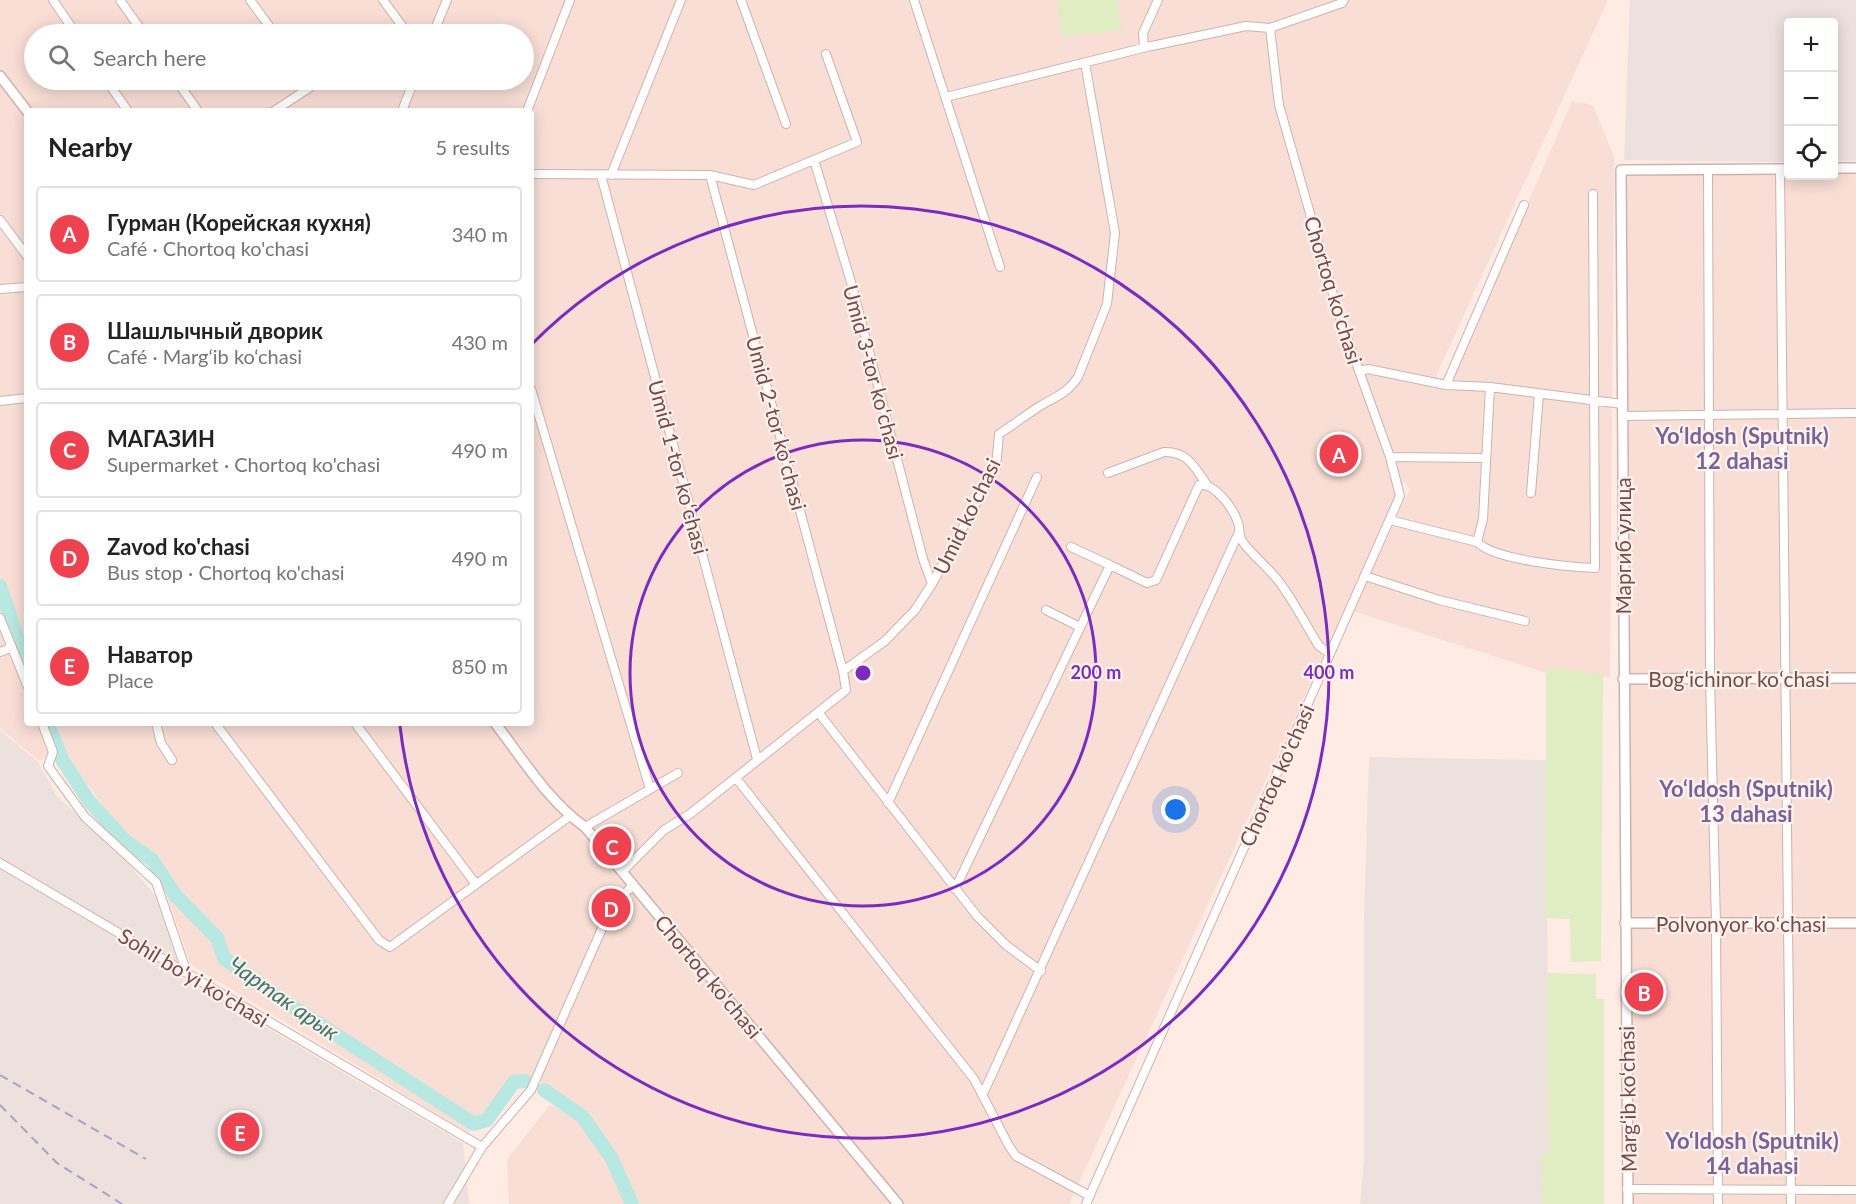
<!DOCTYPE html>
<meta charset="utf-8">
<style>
body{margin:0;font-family:Lato,sans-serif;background:#f6f6f6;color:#222}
.controls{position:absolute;right:18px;top:18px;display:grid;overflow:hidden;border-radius:6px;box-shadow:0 3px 15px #0003}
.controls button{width:54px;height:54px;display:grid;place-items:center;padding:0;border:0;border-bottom:2px solid #e0e0e0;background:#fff;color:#222;font:30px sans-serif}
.you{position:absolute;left:1176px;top:810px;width:21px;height:21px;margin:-15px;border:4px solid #fff;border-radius:50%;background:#1a73e8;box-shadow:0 0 0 9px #1a73e833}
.badge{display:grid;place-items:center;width:39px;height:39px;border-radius:50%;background:#ee4250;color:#fff;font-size:20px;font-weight:700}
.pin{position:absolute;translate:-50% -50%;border:3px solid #fff;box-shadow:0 2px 6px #0006}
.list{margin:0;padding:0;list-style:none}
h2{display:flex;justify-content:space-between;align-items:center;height:78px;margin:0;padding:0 24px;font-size:26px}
h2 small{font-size:20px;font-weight:400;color:#767676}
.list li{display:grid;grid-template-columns:39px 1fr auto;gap:18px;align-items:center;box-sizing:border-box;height:96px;margin:0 12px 12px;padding:0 12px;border:2px solid #e0e0e0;border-radius:6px}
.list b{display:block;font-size:22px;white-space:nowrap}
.list p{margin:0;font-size:20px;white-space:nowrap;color:#767676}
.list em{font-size:20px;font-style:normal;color:#767676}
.icon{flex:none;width:33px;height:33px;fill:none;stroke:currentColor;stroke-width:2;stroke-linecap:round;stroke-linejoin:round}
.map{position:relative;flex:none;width:1856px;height:1204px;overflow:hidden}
.search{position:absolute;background:#fff;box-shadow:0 3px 15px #0003;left:24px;top:24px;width:510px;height:66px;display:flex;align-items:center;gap:15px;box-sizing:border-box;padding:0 21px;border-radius:33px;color:#767676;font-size:22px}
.panel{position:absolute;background:#fff;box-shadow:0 3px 15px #0003;left:24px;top:108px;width:510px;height:618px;border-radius:6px}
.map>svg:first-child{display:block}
.residential{fill:#f8ded5;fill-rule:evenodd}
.industrial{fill:#ede1de}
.green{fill:#e0ecc1}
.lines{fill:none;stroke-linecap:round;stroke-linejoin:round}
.river{stroke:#b7e8e1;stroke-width:14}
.minor-casing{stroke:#d2b1ac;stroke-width:10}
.tertiary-casing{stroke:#d2b1ac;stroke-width:12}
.minor{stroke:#fff;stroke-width:8}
.tertiary{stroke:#fff;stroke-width:9}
.rail{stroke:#aaa1c8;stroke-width:2;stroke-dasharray:9 6;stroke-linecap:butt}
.ring{fill:none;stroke:#7b2cbf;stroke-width:3}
.labels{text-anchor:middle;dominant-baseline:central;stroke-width:4.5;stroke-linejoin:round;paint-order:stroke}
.street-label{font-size:21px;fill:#784a48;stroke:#fff1eb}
.neighbourhood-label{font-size:22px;font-weight:bold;fill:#77639b;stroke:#fff1eb}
.water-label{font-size:22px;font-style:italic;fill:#38766e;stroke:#fff1eb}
.centre{fill:#7b2cbf;stroke:#fff1eb;stroke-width:3}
.ring-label{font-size:18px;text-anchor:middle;font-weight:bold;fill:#7b2cbf;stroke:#fff1eb;stroke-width:4.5;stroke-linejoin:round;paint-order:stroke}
</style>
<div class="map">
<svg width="1856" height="1204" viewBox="0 0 1856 1204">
<rect width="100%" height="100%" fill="#feece4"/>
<path class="residential" d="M0,0H1608L1437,374L1435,387L1447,389L1572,101L1593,105L1614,157L1610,677L1543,672L1353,611L1410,489L1404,482L1069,1204H640L589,1118L554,1089L529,1074L492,1123L467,1132L191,965L162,883L64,754L53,723H531V111H27V651L0,576ZM34,34H524V80H34Z
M1834,168H1856V1204H1628L1621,170L1788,169V176H1834Z
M0,604L27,674V723H46L56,751L39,761L0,728Z
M550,1105L578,1118L604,1150L633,1204H509L507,1159Z"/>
<path class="industrial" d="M1630,0H1856V161H1834V22H1788V162L1624,160Z
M0,730L38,762L57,796L121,855L165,907L179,957L170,971L463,1143L469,1204H0Z
M1369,757L1546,760L1549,1153L1542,1154L1543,1204H1360L1364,1159V922Z"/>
<path class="green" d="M1057,0H1118L1122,30L1062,37Z
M1548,667L1603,675L1601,961L1571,962L1570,919L1546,918V673H1548Z
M1547,973L1596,974V999H1604V1204H1543L1542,1153H1549Z"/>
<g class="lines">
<path class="river" d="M0,586L27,666
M47,723L63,761L89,801L124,840L152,860L176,896L217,938L224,958L253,981L474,1124L487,1120L514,1082L526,1081
M544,1090L583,1117L612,1159L632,1204"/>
<defs>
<path id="minor" d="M53,0L76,34
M120,0L144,34
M250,0L275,34
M383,0L408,34
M741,0L786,124
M914,0L1000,267
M433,34L447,0
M1144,48L1143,33L1158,0
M106,80L128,111
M176,80L198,111
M946,97L1147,47L1246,26L1270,28L1342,3L1344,0
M274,111L312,86L308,80
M402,111L414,80
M527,111L570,0
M814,160L851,282L923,559L932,584
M1780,169L1791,1204
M1708,170L1710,679L1716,924L1718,1204
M531,174L710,175L754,185L857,142L826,54
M601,175L757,759
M611,175L681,0
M710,175L843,671
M0,220L27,256
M0,289L27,287
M1359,371L1368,369L1446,385L1490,387L1622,404
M1446,385L1524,205
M531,389L650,789
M0,401L27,398
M1622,416L1856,413
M1390,457L1486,458
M1108,473L1164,452C1187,451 1195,467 1207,485
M1531,493L1539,394
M1390,520L1477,542C1494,560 1569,567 1595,568L1593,194
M1477,542L1483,519L1490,387
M1071,547L1110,565
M1365,576L1439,600L1525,621
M1046,610L1080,627
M0,618L27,685
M0,652L12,647
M818,712L977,916L1006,945L1041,971
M42,723L53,752L48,766L85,817L156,882L187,973
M156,723L161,743L172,760
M215,723L379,940L390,947L570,816
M355,723L475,883
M736,778L974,1079L1009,1146L1016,1156L1090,1196
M888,803L1037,477
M585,827L678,773
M0,863L482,1147
M622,872L664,830L690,814L846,690L843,671L885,641L915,610L932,584L996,467L999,434C1013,425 1026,415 1040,406C1055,397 1068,393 1078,377L1107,304L1115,233L1085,63
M955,889L1110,565L1147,583L1156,580L1199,485C1214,482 1232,507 1237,520C1242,530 1236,534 1245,545C1255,557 1267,567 1277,579C1293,599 1305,624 1319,646L1329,653
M983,1094L1238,534
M1627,1189L1856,1190
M448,1204L482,1147L531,1090L611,908L633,885
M1086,1204L1400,496L1390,457L1339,315L1279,105L1270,28"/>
<path id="tertiary" d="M0,76L27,111
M1834,168H1856
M1623,679L1856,678
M495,723C522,758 548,801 585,827L898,1204
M1625,923H1856
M1628,1204L1621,170L1788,169"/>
</defs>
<use href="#minor" class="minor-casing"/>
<use href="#tertiary" class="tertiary-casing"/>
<use href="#minor" class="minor"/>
<use href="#tertiary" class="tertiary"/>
<path class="rail" d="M0,1075L146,1159
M0,1105L57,1163L122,1204"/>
</g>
<g class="ring">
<circle cx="863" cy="673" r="233"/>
<path d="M533 343A466 466 0 1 1 400 726"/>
</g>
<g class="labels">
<g class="street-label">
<text transform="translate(1334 290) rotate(73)">Chortoq ko'chasi</text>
<text transform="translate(874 372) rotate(75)">Umid 3-tor koʻchasi</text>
<text transform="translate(777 423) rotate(75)">Umid 2-tor koʻchasi</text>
<text transform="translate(679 467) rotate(75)">Umid 1-tor koʻchasi</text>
<text transform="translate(966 516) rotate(-64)">Umid ko‘chasi</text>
<text transform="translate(1622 546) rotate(-90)">Маргиб улица</text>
<text x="1739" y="678">Bogʻichinor koʻchasi</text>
<text transform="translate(1276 775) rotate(-66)">Chortoq ko'chasi</text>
<text x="1741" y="923">Polvonyor koʻchasi</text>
<text transform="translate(709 976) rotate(50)">Chortoq ko'chasi</text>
<text transform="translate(194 977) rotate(31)">Sohil bo'yi ko'chasi</text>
<text transform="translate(1627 1099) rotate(-91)">Marg‘ib ko‘chasi</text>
</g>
<g class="neighbourhood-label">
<text x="1742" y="435">Yo‘ldosh (Sputnik)<tspan x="1742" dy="25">12 dahasi</tspan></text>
<text x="1746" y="788">Yo‘ldosh (Sputnik)<tspan x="1746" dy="25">13 dahasi</tspan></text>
<text x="1752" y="1140">Yo‘ldosh (Sputnik)<tspan x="1752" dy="25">14 dahasi</tspan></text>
</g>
<g class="water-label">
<text transform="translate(284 998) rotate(35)">Чартак арык</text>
</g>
</g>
<circle cx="863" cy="673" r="9" class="centre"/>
<g class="ring-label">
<text x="1096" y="679">200 m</text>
<text x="1329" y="679">400 m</text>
</g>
</svg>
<div class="controls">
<button>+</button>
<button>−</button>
<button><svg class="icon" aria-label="locate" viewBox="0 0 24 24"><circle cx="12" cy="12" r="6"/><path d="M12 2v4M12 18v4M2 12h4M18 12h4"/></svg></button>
</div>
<div class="you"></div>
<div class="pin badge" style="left:1339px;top:454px">A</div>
<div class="pin badge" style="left:1644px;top:992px">B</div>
<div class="pin badge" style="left:612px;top:846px">C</div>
<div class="pin badge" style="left:611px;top:908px">D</div>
<div class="pin badge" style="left:240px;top:1132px">E</div>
<div class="search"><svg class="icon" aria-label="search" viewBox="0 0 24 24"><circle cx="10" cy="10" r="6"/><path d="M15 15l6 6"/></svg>Search here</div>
<section class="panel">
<h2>Nearby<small>5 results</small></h2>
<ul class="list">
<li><span class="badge">A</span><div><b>Гурман (Корейская кухня)</b><p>Café · Chortoq ko'chasi</p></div><em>340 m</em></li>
<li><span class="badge">B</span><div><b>Шашлычный дворик</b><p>Café · Marg‘ib ko‘chasi</p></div><em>430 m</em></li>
<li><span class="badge">C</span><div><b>МАГАЗИН</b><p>Supermarket · Chortoq ko'chasi</p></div><em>490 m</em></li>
<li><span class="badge">D</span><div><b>Zavod ko'chasi</b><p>Bus stop · Chortoq ko'chasi</p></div><em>490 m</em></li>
<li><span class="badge">E</span><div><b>Наватор</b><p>Place</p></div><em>850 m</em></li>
</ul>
</section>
</div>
